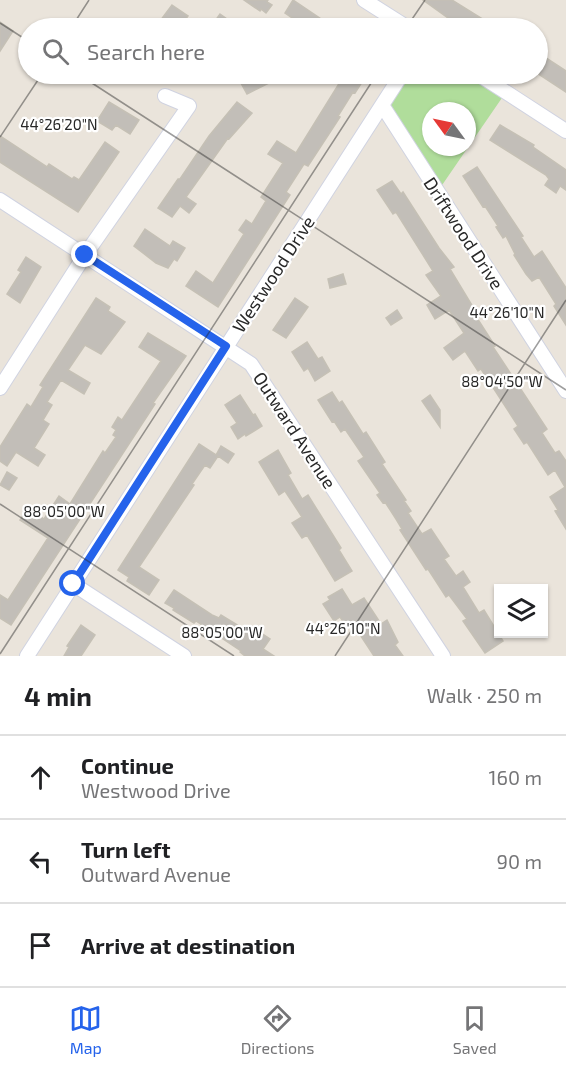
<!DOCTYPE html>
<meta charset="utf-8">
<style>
body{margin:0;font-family:"Exo 2",sans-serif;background:#f6f6f6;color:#202124}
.controls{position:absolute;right:18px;bottom:18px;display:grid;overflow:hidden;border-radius:0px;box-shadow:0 2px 4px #0004}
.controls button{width:54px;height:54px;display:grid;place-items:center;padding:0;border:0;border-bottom:2px solid #e0e0e0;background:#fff;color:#202124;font:30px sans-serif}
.compass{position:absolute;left:422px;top:102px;width:54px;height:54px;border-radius:50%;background:#fff;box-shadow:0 2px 4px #0004;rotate:303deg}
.stop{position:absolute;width:18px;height:18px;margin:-14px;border:4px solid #2563eb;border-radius:50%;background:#fff}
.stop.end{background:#2563eb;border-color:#fff;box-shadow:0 2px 6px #0008}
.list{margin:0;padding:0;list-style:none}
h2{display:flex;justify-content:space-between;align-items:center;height:78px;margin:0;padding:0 24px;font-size:26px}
h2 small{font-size:20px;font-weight:400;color:#757577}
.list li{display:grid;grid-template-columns:39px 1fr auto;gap:18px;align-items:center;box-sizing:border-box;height:84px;padding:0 24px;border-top:2px solid #e0e0e0}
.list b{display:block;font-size:22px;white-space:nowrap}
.list p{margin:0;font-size:20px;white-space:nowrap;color:#757577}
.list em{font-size:20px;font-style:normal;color:#757577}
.icon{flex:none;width:33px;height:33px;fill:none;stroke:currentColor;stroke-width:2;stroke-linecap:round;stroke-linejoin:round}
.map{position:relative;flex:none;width:566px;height:656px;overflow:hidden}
.search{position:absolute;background:#fff;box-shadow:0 2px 4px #0004;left:18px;right:18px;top:18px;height:66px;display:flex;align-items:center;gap:15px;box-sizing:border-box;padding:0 21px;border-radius:33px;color:#757577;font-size:22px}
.sheet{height:330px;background:#fff}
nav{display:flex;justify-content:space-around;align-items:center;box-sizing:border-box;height:84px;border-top:2px solid #e0e0e0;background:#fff;font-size:16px;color:#757577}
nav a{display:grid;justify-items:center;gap:3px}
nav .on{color:#2563eb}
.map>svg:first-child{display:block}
.green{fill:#b0dd9b;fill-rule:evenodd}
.building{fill:#c2beb8;stroke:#c5c0b5;stroke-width:1.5}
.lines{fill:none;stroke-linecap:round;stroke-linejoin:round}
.street-casing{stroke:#d0d3e1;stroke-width:16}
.street{stroke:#fff;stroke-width:14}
.route{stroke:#2563eb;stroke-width:8}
.ticks{fill:none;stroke:#282828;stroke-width:1.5;stroke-opacity:0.45}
.labels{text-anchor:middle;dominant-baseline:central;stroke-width:4.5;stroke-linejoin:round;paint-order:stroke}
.street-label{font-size:18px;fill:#282828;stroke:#fff}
.ticks-label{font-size:15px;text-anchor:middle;fill:#282828;stroke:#fff;stroke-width:4.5;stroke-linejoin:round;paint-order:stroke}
</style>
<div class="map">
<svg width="566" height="656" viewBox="0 0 566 656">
<rect width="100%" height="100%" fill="#eae4db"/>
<path class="green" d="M402,74H478L506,92L438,191L382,105ZM431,111H467V147H431Z"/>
<path class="building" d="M244,0H268L267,2L272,5L266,13L261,9L260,11Z
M293,0L324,21L319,28H307L285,13Z
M423,0H452L497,28H462Z
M172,5L188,16L179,28H171L160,21Z
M220,14L240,28H210Z
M0,22L13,31L0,51Z
M543,56L566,71V92L537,73V65Z
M236,74H287L247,94Z
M345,74L362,82L355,93L353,92L338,116L340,117L308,166L304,164L286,192L290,195L218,307L186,286L196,271L213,283L244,234L239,230L246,220L252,224L266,201L261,197L283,163L268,154L277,141L296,153Z
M109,102L139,120L130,134L116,125L112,130L97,121Z
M237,102L252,113L229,139L228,138L186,197L196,204L189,213L180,206L172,217L158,208L178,179H180L209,136Z
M500,125L534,145L533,147L566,170V190L560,186L556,193L545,185L549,179L546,175L490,140Z
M0,136L47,167L49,164L72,179L74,177L79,180L105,142L119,152L78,212L0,162Z
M477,167L523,236L521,237L534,257L542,251L566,288V325L554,306L556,304L539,277L532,281L526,274L514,255L515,254L506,236L503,238L496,227L498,226L485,206L483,207L463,176Z
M392,181L401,194L403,192L439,248L454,267L450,269L479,317L477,318L495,346L493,347L499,356L547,429L542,433L555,453L559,451L566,461V529L555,511L558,510L550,497L565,487L555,470L548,475L527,442L524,444L514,429L518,426L481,369L478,371L465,351L453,360L444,348L464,333L449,310L435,319L427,305L441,296L426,275L433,271L396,212L393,214L377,190Z
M145,229L170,246L173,241L185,248L177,261L174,259L168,268L156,263L134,246Z
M26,257L41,267L20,303L7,294L21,272L18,270Z
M343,274L346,284L330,288L328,279Z
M96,298L110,307L108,311L125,322L101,354L85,345L68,370L90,383L84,394L61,380L47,402L52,405L43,420L49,424L34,448L45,455L38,466L16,452L7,466L0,461V447L27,404L31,407L43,387L40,385Z
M295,298L308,307L286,338L273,330Z
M397,310L402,318L391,325L386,318Z
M148,333L186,356L153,403L155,404L11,625L0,618V595L8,600L48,538L20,520L28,508L44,519L59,496L70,504L103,451L105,453L116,437L113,435L116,430L112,427L118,417L122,420L161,361L139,347Z
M307,342L318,359L322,357L330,371L315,381L308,368L304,371L292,352Z
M332,392L339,403L342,401L363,434L366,432L385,462L382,464L406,500L404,501L411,511L408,513L422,534L431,529L449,556L444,559L456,576L463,571L470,582L463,587L479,613L484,610L503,641L485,653L463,621L467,619L449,595L446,597L428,569L426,570L400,530L402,529L396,519L385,502L383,503L377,495L380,493L358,461L364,457L345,429L341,432L334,421L332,422L318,400Z
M240,395L253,415L255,414L262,426L246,436L245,434L238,439L231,427L237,423L225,405Z
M430,395L440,410V427L422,401Z
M199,444L216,455L221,446L234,454L228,463L218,456L210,468L205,465L192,484L194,485L139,567L159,580L149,595L127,581L129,577L118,570Z
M278,450L291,473L288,475L302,499L308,495L341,548L339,550L352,571L335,581L307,535L302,538L292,523L302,517L285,491L279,495L259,462Z
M7,472L17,478L9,490L0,485Z
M342,589L352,605L364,598L381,624L387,620L398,642L395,645L403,656H374L353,624L347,627L340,617L334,621L323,604L330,600L328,597Z
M174,590L212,615L219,618L221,615L252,634L255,629L270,639L263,649L274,656H245L240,652L241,651L196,621L194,623L173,610L174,608L165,603Z
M81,625L95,635L81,656H64L69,647L67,646Z"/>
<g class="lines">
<defs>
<path id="street" d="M364,0L408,28
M478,74L566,131
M382,105L566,391
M0,200L251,364L443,656
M0,388L85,255L189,106L165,96
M73,584L184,656
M27,656L402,74"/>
</defs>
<use href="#street" class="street-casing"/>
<use href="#street" class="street"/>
</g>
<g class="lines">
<path class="route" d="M73,584L226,346L85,255"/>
</g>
<path class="ticks" d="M0,23L28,41M71,28L89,0M406,28L425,0M78,74L566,390M0,137L42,74M0,504L234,656M0,654L377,74M335,656L566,300"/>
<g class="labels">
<g class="street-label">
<text transform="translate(464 233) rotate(57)">Driftwood Drive</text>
<text transform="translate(273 274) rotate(-57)">Westwood Drive</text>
<text transform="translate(295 430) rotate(57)">Outward Avenue</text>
</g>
</g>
<g class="ticks-label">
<text x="59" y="130">44°26'20"N</text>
<text x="507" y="318">44°26'10"N</text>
<text x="502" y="387">88°04'50"W</text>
<text x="64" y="517">88°05'00"W</text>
<text x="343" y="634">44°26'10"N</text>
<text x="222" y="638">88°05'00"W</text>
</g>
</svg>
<div class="controls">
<button><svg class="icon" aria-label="layers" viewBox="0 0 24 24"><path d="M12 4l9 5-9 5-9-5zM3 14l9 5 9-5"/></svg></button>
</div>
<svg class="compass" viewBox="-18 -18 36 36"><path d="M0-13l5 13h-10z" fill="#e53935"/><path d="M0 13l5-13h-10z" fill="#757577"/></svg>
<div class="stop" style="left:73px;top:584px"></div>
<div class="stop end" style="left:85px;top:255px"></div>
<div class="search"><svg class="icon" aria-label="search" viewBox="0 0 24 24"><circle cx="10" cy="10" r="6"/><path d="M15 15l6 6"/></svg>Search here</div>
</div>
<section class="sheet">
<h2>4 min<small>Walk · 250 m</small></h2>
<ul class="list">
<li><svg class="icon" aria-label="ahead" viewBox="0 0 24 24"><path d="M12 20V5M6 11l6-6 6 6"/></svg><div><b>Continue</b><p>Westwood Drive</p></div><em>160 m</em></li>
<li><svg class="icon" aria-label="left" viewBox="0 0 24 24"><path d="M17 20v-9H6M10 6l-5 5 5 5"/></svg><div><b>Turn left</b><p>Outward Avenue</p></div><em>90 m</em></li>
<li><svg class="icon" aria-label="arrive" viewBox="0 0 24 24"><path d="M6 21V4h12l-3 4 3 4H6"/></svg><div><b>Arrive at destination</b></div></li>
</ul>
</section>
<nav>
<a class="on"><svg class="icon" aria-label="map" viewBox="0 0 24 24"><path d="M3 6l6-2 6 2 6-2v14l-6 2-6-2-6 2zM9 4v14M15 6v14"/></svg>Map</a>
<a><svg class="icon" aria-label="directions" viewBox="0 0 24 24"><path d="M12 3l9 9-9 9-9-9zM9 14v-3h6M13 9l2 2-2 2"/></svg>Directions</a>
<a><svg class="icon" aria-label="saved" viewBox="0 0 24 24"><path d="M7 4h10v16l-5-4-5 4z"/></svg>Saved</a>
</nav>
